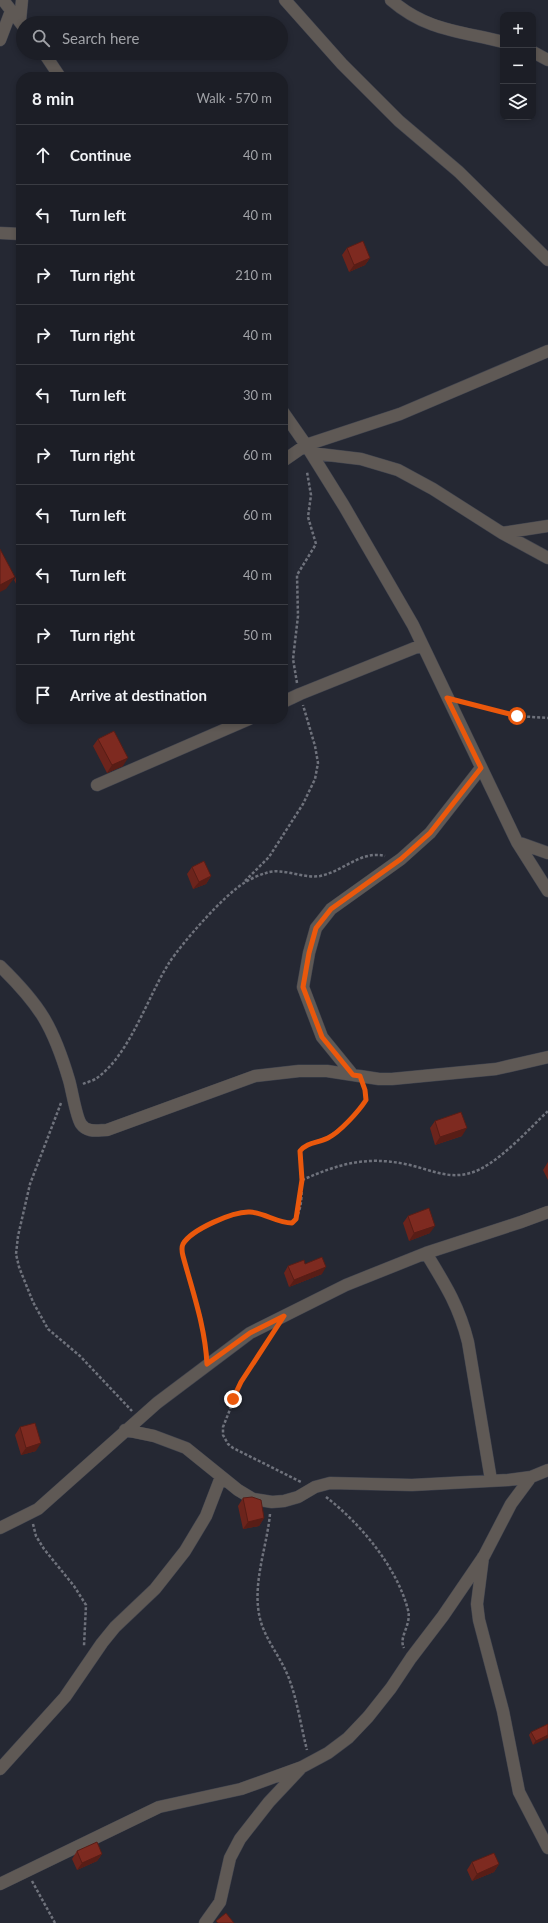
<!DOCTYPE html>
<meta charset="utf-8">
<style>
body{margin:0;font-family:Lato,sans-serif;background:#292b32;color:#f1f3f6}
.controls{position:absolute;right:12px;top:12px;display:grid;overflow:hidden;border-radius:8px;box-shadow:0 2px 6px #0003}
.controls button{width:36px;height:36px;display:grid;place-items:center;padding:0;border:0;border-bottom:1px solid #3a3c43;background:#1c1e26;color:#f1f3f6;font:20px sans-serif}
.stop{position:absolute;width:12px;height:12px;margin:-9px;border:3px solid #ea580c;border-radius:50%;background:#fff}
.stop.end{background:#ea580c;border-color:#fff;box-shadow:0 1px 4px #0008}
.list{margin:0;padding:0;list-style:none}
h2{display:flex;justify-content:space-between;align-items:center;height:52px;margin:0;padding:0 16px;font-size:17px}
h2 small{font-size:13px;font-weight:400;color:#a0a2a7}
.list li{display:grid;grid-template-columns:26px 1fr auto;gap:12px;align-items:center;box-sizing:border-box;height:60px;padding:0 16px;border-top:1px solid #3a3c43}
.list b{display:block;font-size:15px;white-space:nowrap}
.list em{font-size:13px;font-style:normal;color:#a0a2a7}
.icon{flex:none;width:22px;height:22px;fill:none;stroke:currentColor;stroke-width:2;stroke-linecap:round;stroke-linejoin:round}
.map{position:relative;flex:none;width:548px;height:1923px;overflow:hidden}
.search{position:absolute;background:#1c1e26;box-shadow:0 2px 6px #0003;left:16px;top:16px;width:272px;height:44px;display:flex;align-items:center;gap:10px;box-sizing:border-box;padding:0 14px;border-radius:22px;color:#a0a2a7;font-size:15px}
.panel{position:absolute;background:#1c1e26;box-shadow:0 2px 6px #0003;left:16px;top:72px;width:272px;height:652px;border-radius:16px}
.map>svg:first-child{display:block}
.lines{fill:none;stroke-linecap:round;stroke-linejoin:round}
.minor-casing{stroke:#41444f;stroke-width:13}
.path{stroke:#6f727c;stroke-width:2.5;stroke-dasharray:3 2;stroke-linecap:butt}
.minor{stroke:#5f5955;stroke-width:12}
.wall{fill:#6c241c}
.shaded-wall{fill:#581d16}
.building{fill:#7e2a20;stroke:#581d16}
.route{stroke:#ea580c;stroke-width:5}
</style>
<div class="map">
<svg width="548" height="1923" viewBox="0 0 548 1923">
<rect width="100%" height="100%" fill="#252833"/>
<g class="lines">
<defs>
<path id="minor" d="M3,0L23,26
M285,0L342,64L399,121L459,172L548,260
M391,0C427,31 460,31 503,42
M20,21L22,0
M0,40L11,11
M533,52L548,60
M44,53L60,77
M0,233L21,234
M283,412L306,445L344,506L413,625L517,842L548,891
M311,453L361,459L398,470L433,489L502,533L548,558
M283,461L306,445L400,414L548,351
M502,533L548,526
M283,702L300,694L422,645
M97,785L249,719
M517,842L548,853
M0,966C40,1005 53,1026 69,1080C72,1090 76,1117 81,1124C87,1133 98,1130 107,1130L255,1076L299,1071H327L379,1079H392L496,1069L548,1057
M353,1075L322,1037L303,987L309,953L316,928L331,909L401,859L430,833L481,768
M426,1253C445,1284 459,1306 468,1342L491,1480
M125,1430L154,1436L186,1448L238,1490L253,1499L272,1502L284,1501L298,1497L315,1487L330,1483L412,1485L508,1480L531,1477L548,1470
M0,1528L38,1509L157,1403L250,1333L346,1285L426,1253L521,1222L548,1212
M483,1557L477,1604L479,1620L503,1711L519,1792L548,1848
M0,1769L65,1697L102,1643L115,1627L155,1589L185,1551L206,1516L221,1477
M0,1884L159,1807L241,1789L302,1767L328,1753L348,1738L368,1717L391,1688L411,1658L443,1616L484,1556L511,1504L531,1477
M205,1923L220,1902L230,1858L240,1839L269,1802L300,1769"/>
</defs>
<use href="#minor" class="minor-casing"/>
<path class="path" d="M297,683L293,659L298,616L297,575L316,544L308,517L311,495L307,472
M464,702L517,716L548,718
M245,881L269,857L303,804L315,779L318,763L315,746L303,705
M83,1084C87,1082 93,1081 97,1078C130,1054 147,998 169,963C182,943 224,895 244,883C250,879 259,875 266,873C282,867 303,879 320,876C344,871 361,850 385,856
M61,1103L30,1184L18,1236L16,1254L19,1267L33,1302L48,1329L80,1356L132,1411
M302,1180C339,1164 365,1156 405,1164C427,1168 447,1180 470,1173C495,1167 529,1129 548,1111
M271,1337L241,1382L223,1427V1435L228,1444L233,1448L301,1482
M206,1351L201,1318L183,1256C182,1252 181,1248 183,1244C192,1230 233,1211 250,1212C265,1213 277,1223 292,1223C308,1208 299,1171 300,1151C307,1142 318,1142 328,1137C340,1131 359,1111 366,1099L364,1088
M326,1497C360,1523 397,1567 408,1610C412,1625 398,1637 404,1648
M270,1514C267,1546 253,1581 259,1614C263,1637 279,1654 288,1676C297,1698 301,1727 307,1750
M33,1524L36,1536L44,1549L74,1586L86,1605L84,1646
M32,1881L55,1923"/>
<use href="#minor" class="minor"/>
</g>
<path class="wall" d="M347,248L370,258L365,265L349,272L342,255Z
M20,571H21V593L14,580Z
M98,739L123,766L107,773L93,746Z
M192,867L211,876L206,884L193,889L187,874Z
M435,1121L462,1136L435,1145L430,1128Z
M548,1162V1180L543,1170Z
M408,1216L430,1233L409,1241L403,1223Z
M305,1264L322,1274L289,1287L284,1273L288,1266Z
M20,1427L36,1451L21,1455L15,1435Z
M243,1498L264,1518L259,1526L243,1529L238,1506Z
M548,1724L533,1745L529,1735L531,1732Z
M77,1851L102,1854L97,1861L77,1870L72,1859Z
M472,1862L499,1864L494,1872L472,1881L467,1870Z"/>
<path class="shaded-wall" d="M370,258L365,265L349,272L354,265Z
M15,577L6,589L0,592V585Z
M128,758L123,766L107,773L112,765Z
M211,876L206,884L193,889L199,882Z
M467,1128L462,1136L435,1145L440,1137Z
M435,1226L430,1233L409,1241L414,1233Z
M326,1267L322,1274L289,1287L294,1280Z
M41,1443L36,1451L21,1455L26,1448Z
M264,1518L259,1526L243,1529L248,1522Z
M548,1735V1738L533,1745L536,1741Z
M102,1854L97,1861L77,1870L82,1863Z
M499,1864L494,1872L472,1881L477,1874Z"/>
<path class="building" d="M363,241L370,258L354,265L347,248Z
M0,549L15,577L0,585Z
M114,731L128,758L112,765L98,739Z
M204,861L211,876L199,882L192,867Z
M461,1112L467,1128L440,1137L435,1121Z
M429,1208L435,1226L414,1233L408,1216Z
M322,1257L326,1267L294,1280L288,1266L304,1260L305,1264Z
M35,1423L41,1443L26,1448L20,1427Z
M252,1497L261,1500L264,1518L248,1522L243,1498Z
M548,1724V1735L536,1741L531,1732Z
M97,1842L102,1854L82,1863L77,1851Z
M494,1853L499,1864L477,1874L472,1862Z
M226,1913L234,1923H218L216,1921Z"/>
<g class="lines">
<path class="route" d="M233,1399L241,1382L284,1316L250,1333L207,1364C205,1326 193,1293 183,1256C182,1252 181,1248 183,1244C191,1230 233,1211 250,1212C265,1213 277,1223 292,1223L296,1219L302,1180L300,1151C307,1142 318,1143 328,1138C340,1132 359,1111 366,1100L365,1090L360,1076L353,1075L322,1037L303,987L309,953L316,928L331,909L401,859L430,833L481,768L447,698L517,716"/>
</g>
</svg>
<div class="controls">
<button>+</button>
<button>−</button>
<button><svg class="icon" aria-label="layers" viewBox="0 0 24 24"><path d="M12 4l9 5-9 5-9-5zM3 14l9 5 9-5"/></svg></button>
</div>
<div class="stop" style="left:517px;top:716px"></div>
<div class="stop end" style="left:233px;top:1399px"></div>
<div class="search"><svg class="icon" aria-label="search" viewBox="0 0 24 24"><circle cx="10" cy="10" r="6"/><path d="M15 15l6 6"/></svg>Search here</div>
<section class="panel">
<h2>8 min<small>Walk · 570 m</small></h2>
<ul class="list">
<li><svg class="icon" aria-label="ahead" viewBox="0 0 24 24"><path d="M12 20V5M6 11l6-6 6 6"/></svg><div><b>Continue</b></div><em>40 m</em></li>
<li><svg class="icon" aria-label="left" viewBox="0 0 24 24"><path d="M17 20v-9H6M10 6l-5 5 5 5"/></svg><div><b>Turn left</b></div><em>40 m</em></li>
<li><svg class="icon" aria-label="right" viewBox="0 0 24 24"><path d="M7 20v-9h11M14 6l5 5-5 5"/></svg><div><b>Turn right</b></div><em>210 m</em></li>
<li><svg class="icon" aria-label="right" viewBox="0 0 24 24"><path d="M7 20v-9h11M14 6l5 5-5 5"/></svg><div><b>Turn right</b></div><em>40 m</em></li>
<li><svg class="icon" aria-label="left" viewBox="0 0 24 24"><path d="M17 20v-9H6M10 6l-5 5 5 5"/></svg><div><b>Turn left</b></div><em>30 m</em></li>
<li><svg class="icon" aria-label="right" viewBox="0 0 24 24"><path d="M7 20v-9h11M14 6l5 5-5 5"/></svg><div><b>Turn right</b></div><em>60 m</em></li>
<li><svg class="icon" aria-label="left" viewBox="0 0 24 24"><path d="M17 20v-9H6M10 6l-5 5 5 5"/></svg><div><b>Turn left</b></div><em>60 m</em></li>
<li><svg class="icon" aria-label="left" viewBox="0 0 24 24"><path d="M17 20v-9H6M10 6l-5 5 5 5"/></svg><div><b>Turn left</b></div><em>40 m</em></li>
<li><svg class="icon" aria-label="right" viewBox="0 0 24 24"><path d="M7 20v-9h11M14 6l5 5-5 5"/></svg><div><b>Turn right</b></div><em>50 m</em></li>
<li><svg class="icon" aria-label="arrive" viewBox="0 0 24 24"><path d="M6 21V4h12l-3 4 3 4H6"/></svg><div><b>Arrive at destination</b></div></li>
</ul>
</section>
</div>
